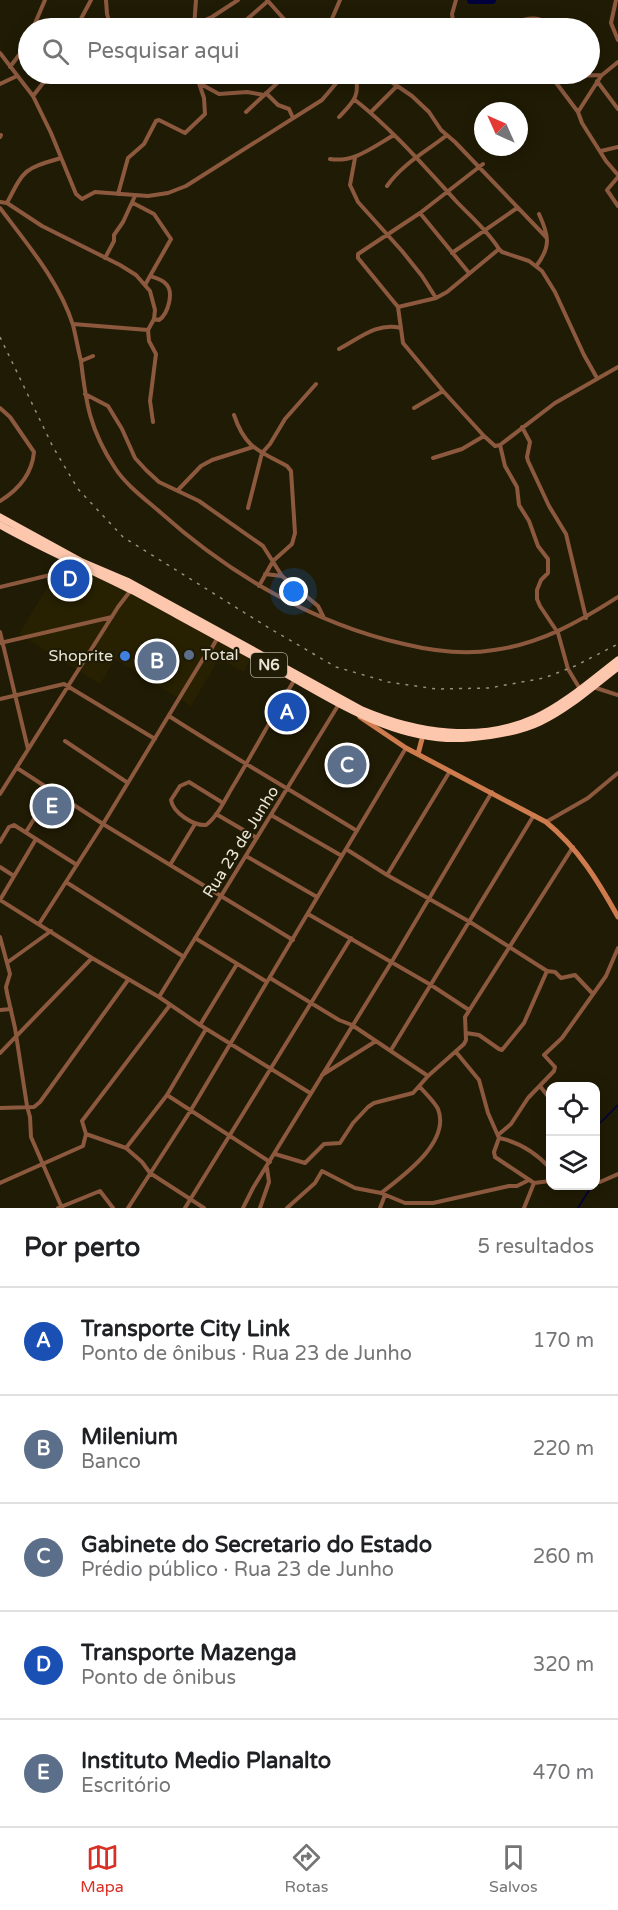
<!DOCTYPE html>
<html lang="pt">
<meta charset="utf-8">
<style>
body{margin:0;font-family:"Varela Round",sans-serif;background:#f2f2f2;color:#202124}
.controls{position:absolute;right:18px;bottom:18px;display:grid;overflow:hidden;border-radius:12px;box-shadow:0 3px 15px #0003}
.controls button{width:54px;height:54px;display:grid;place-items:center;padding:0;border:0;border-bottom:2px solid #e0e0e0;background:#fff;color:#202124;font:30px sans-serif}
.compass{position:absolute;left:474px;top:102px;width:54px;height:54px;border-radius:50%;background:#fff;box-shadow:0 3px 15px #0003;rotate:315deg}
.you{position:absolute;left:294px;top:592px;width:21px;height:21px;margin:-15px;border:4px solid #fff;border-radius:50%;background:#1a73e8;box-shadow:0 0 0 9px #1a73e833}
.badge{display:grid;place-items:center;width:39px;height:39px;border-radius:50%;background:#d93025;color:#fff;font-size:20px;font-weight:700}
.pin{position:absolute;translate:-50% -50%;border:3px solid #fff;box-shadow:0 2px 6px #0006}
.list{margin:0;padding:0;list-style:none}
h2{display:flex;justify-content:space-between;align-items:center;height:78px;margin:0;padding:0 24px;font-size:26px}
h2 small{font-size:20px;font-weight:400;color:#757577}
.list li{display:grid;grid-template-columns:39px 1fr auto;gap:18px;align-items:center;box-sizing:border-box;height:108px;padding:0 24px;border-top:2px solid #e0e0e0}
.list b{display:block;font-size:22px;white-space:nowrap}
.list p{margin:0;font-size:20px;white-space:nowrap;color:#757577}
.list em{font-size:20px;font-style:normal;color:#757577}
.icon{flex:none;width:33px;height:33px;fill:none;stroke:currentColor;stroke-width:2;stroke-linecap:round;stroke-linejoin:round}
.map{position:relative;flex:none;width:618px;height:1208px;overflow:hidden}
.search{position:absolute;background:#fff;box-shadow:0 3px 15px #0003;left:18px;right:18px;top:18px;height:66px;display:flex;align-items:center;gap:15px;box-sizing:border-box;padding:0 21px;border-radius:33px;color:#757577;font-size:22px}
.sheet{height:618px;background:#fff}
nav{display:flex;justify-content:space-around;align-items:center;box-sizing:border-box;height:84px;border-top:2px solid #e0e0e0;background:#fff;font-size:16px;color:#757577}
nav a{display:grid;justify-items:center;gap:3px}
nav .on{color:#d93025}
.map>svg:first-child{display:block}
.built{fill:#272102}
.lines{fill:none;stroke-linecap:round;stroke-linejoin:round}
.stream{stroke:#00003d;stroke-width:1.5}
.river{stroke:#00003d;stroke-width:8}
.street{stroke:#8c593e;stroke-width:4}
.secondary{stroke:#ce7b4e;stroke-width:5}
.highway{stroke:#fcc7ad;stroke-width:7}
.rail{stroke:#93907e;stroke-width:1.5;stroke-dasharray:3 6;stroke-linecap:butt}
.service-dot{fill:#5c6f8a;stroke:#201b04;stroke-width:2}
.shop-dot{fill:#3f7fe0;stroke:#201b04;stroke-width:2}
.labels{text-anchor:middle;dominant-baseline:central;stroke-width:4.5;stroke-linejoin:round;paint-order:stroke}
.shield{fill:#201b04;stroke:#aca898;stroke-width:1.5}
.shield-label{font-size:15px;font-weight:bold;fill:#e8e5d7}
.poi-label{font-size:16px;fill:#e8e5d7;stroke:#201b04;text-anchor:start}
.street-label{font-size:16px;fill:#e8e5d7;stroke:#201b04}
</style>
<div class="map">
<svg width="618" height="1208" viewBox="0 0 618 1208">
<rect width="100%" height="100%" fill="#201b04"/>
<path class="built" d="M64,560L158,605L250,659L244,672L219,659L191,706L115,659L100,684L19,634Z"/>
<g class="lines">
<path class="stream" d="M596,1132L599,1124L618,1105
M578,1208L591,1187L590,1186"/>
<path class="river" d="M471,0H492"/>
<path class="street" d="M106,0L107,14L111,28
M267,0L292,28
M616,0L611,23L618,40
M523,20C536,17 543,18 551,28
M193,25L212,17L238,0
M33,28L45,0
M76,28L91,0
M194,28L196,0
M237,28L268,1
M277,28L286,21
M328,28L340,0
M454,28L452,14L456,0
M0,53L33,96L51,133L76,194L82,199L95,192L148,196L168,193L186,186L322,100L344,74
M10,67L22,51L28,38
M326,74L335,84
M365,74L390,81L412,96L429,112L441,130L455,142L546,237
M529,74L554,80L578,112L582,123L606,161L618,175
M197,79L210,74
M555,80L571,76L602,75L618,62
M597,81L618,109
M199,83L219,94L247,92L264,95
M0,84L17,76
M266,93L278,105L289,109L293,118
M33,96L50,74
M355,100C392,129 424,166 456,201C471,217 487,230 499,249
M246,112L287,74
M371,112L397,86
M578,112L601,76
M339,117C353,102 361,96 355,74
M0,137L1,135
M601,151L618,147
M355,158L350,185L358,202L402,251L422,276L436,298
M330,159C354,163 373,147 394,135
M483,164L420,213L358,254V258L398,307L436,298L447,292L499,249L502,252L529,261L542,271L555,292L584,355L597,378
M618,177L607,190L618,206
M387,186C402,164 427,151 447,135
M118,194L128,158L144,144L156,121L159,120L185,133L205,114L204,98L196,74
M0,202L7,203L42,226L120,265L136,275L150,291L155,310L154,319L148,330L149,341L156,354L150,401L153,422
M7,203C25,168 24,169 61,158
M133,203L154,214L171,239L150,276
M0,208C27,244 59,281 73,325C76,337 78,349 81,361L93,356
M420,213L469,273
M452,253L517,208
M105,258L114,241V235L123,222L135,196
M537,265C551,246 549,236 539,214
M145,285L150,276C155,278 161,279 165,283C175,291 168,314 159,320L154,319
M398,307L403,343L443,391L484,436L495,446L500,445L555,403L618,367
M73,324L148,330
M339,349C360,338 377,322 401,328
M81,361C86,404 90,430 115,468C126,485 145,499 160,512C229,574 314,624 404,644C433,651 465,655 494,650C540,644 579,622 618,597
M85,394L108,406L122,429L135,458L146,470L159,482L199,501L263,546L282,576L318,606L324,618
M0,408L10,417L34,452C32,474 18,490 0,501
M414,408L443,391
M234,415C245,448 259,451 287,466L291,471L295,533L292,544L273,561L259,586
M522,427L530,442L527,457L528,461L549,506L566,534L586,618
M500,445L505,466L517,487L519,505L529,521L538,546L548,559V573L541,580L537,590V599L540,606L558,633L568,669L580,689
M433,458L462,449L484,436
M178,490L201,466L212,460L253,447
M248,508L262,453L270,444L285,419L316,384
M265,574L282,576
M0,587L71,570L76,565
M0,632L28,749
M0,643L112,617
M593,687L618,695
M0,699L64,684L155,739
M169,716C231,756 294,792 357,831
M65,741L128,783
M17,768L103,824L293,940
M0,794L118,607L131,590
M223,803L189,782L180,786L171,800C173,813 194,826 206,825C219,815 226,797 235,783C255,749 274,714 295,679
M216,814L257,838
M271,815L342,856
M546,822L588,798L618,773
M26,832L52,790
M0,842L9,827L14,825L77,865
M346,849L387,875L470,922L547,971L555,972L561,978L575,975L593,994
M246,856L317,897
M170,865L195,824
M0,867L14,876
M387,875L450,771
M66,882L184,957
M0,900L92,958L159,997L200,1025L310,1093
M0,900L36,839
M308,914L431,985L469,1010
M39,924L103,824L203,659L209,653L218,637
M0,937L10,974L6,987L7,993L15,1028L27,1106L30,1117L31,1137L62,1208
M195,938L267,982
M8,962L51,931
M270,978L339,1020L352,1025L428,1076
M159,997L339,704
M0,1010L11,1009
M200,1025L237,964
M466,1033L479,1035L499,1049L502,1050L524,1023L547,971
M391,1050L534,815
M456,1052L479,1080L488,1113L499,1138L494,1152L495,1157L534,1183L550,1181
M0,1053L92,958
M322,1075L376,1041
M540,1086L550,1099
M167,1095L270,1162
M0,1108L34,1107L40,1102L128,980
M86,1134L126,1148L142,1162L150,1173L204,1208
M498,1135L511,1124L528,1098L554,1071L555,1067L544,1055L562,1038L606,976L618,948
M499,1138C519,1142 536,1153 550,1168
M126,1148L167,1095L206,1029
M275,1154L305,1163L324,1144L340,1143L353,1123L368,1107L374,1103L413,1093L428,1076L464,1044L466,1040L465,1017L573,847
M596,1181L600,1182L618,1174
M0,1183L83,1146L86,1134L82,1121L170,1005
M381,1193C403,1176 451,1142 438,1109C434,1101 425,1093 420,1087
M58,1208L100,1191L113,1208
M128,1208L191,1110L406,748
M185,1208L351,938
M243,1208L253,1188L391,963L492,792
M260,1208L269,1182L267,1168
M287,1208L315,1183L322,1171L355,1188L381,1193L405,1203H433L509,1186H517L529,1180
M380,1208L385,1195
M524,1208L534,1183"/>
<path class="secondary" d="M360,717L406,748L546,822C578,848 598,881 618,917
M418,754L423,735"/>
<path class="highway" d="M0,517L82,562L129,582L362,710C416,733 480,743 535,718C565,704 592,680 618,660
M0,525C44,550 90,569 135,592C181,617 228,643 275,668C336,701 396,744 469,738C492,736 519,732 540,722C568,709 593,686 618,667"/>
<path class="rail" d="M0,337L53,447L78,489L123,537L269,628L336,667L388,682L436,689L489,688L544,678L575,666L618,644"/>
</g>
<circle class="service-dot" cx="189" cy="655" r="6"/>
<circle class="shop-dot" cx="125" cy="656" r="6"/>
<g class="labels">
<rect class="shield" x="251" y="653" width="36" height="24" rx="4.5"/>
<g class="shield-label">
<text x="269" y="665">N6</text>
</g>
<g class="poi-label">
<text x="201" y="655">Total</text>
<text x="113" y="656" text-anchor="end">Shoprite</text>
</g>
<g class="street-label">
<text transform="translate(241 842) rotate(-58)">Rua 23 de Junho</text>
</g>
</g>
</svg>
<div class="controls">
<button><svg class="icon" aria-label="locate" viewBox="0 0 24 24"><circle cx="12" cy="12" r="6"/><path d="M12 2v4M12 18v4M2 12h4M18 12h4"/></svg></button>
<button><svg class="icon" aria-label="layers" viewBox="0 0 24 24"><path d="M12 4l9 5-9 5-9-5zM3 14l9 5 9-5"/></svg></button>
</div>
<svg class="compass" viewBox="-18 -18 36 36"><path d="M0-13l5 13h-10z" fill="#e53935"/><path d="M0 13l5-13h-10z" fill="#757577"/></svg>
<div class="you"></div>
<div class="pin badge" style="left:287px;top:712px;background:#1a4fb4">A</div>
<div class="pin badge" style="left:157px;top:661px;background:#5c6f8a">B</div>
<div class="pin badge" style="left:347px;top:765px;background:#5c6f8a">C</div>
<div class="pin badge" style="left:70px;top:579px;background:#1a4fb4">D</div>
<div class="pin badge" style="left:52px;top:806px;background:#5c6f8a">E</div>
<div class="search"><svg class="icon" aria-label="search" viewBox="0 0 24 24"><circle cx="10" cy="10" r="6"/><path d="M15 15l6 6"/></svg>Pesquisar aqui</div>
</div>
<section class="sheet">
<h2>Por perto<small>5 resultados</small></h2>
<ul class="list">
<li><span class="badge" style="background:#1a4fb4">A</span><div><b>Transporte City Link</b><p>Ponto de ônibus · Rua 23 de Junho</p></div><em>170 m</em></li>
<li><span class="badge" style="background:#5c6f8a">B</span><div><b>Milenium</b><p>Banco</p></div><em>220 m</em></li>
<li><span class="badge" style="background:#5c6f8a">C</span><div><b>Gabinete do Secretario do Estado</b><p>Prédio público · Rua 23 de Junho</p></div><em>260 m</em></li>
<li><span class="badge" style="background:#1a4fb4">D</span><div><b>Transporte Mazenga</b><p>Ponto de ônibus</p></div><em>320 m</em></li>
<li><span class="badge" style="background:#5c6f8a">E</span><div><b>Instituto Medio Planalto</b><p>Escritório</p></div><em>470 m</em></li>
</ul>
</section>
<nav>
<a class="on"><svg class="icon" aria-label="map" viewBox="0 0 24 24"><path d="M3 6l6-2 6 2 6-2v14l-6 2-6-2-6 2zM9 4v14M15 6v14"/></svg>Mapa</a>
<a><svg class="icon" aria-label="directions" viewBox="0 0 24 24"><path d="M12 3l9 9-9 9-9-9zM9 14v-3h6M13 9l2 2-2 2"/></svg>Rotas</a>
<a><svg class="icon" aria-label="saved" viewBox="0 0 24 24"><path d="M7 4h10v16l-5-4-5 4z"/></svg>Salvos</a>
</nav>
